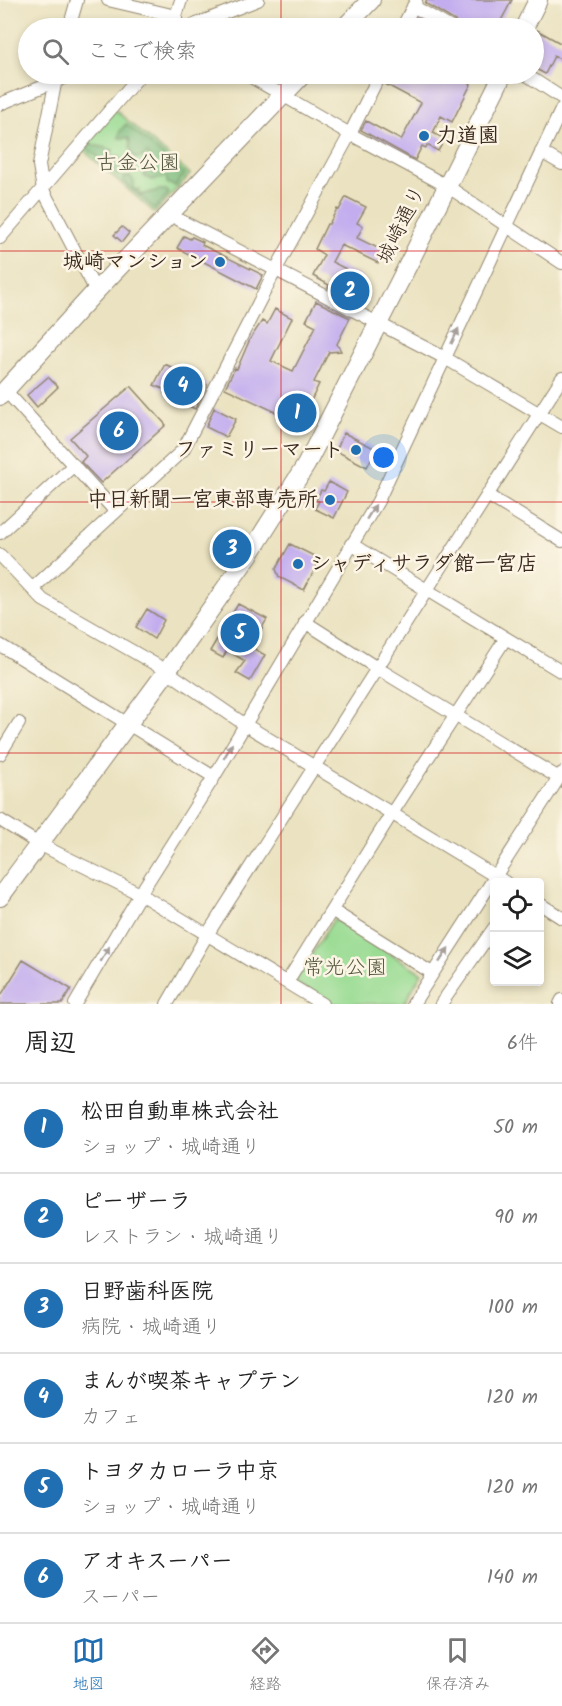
<!DOCTYPE html>
<html lang="ja">
<meta charset="utf-8">
<style>
body{margin:0;font-family:Kalam,"Klee One",sans-serif;background:#f2f2f2;color:#222}
.controls{position:absolute;right:18px;bottom:18px;display:grid;overflow:hidden;border-radius:6px;box-shadow:0 3px 9px #0003}
.controls button{width:54px;height:54px;display:grid;place-items:center;padding:0;border:0;border-bottom:2px solid #e0e0e0;background:#fff;color:#222;font:30px sans-serif}
.you{position:absolute;left:384px;top:458px;width:21px;height:21px;margin:-15px;border:4px solid #fff;border-radius:50%;background:#1a73e8;box-shadow:0 0 0 9px #1a73e833}
.badge{display:grid;place-items:center;width:39px;height:39px;border-radius:50%;background:#1f6fb2;color:#fff;font-size:20px;font-weight:700}
.pin{position:absolute;translate:-50% -50%;border:3px solid #fff;box-shadow:0 2px 6px #0006}
.list{margin:0;padding:0;list-style:none}
h2{display:flex;justify-content:space-between;align-items:center;height:78px;margin:0;padding:0 24px;font-size:26px}
h2 small{font-size:20px;font-weight:400;color:#767676}
.list li{display:grid;grid-template-columns:39px 1fr auto;gap:18px;align-items:center;box-sizing:border-box;height:90px;padding:0 24px;border-top:2px solid #e0e0e0}
.list b{display:block;font-size:22px;white-space:nowrap}
.list p{margin:0;font-size:20px;white-space:nowrap;color:#767676}
.list em{font-size:20px;font-style:normal;color:#767676}
.icon{flex:none;width:33px;height:33px;fill:none;stroke:currentColor;stroke-width:2;stroke-linecap:round;stroke-linejoin:round}
.map{position:relative;flex:none;width:562px;height:1004px;overflow:hidden}
.search{position:absolute;background:#fff;box-shadow:0 3px 9px #0003;left:18px;right:18px;top:18px;height:66px;display:flex;align-items:center;gap:15px;box-sizing:border-box;padding:0 21px;border-radius:33px;color:#767676;font-size:22px}
.sheet{height:618px;background:#fff}
nav{display:flex;justify-content:space-around;align-items:center;box-sizing:border-box;height:84px;border-top:2px solid #e0e0e0;background:#fff;font-size:16px;color:#767676}
nav a{display:grid;justify-items:center;gap:3px}
nav .on{color:#1f6fb2}
.map>svg:first-child{display:block}
.green{fill:#97db92;stroke:#698258;stroke-width:1.5}
.forest{fill:#79bb7c;stroke:#5a724d;stroke-width:1.5}
.building{fill:#c3adef}
.lines{fill:none;stroke-linecap:round;stroke-linejoin:round}
.street-casing{stroke:#92866f;stroke-width:14}
.secondary-casing{stroke:#92866f;stroke-width:20}
.street{stroke:#fff;stroke-width:12}
.secondary{stroke:#fff;stroke-width:18}
.oneway{fill:#a79f9a}
.grid{fill:none;stroke:#d62828;stroke-width:1.5;stroke-opacity:0.55}
.poi-dot{fill:#1f6fb2;stroke:#fcf5e5;stroke-width:2}
.labels{text-anchor:middle;dominant-baseline:central;stroke-width:5;stroke-linejoin:round;paint-order:stroke}
.poi-label{font-size:21px;font-weight:bold;fill:#3b2a1e;stroke:#fcf5e5;text-anchor:end}
.park-label{font-size:21px;fill:#52563b;stroke:#fcf5e5}
.street-label{font-size:21px;fill:#3b2a1e;stroke:#fcf5e5}
</style>
<div class="map">
<svg width="562" height="1004" viewBox="0 0 562 1004">
<rect width="100%" height="100%" fill="#fcf5e5"/>
<filter id="ink" filterUnits="userSpaceOnUse"><feTurbulence type="fractalNoise" baseFrequency=".0167" numOctaves="2"/><feDisplacementMap in="SourceGraphic" scale="12" xChannelSelector="R" yChannelSelector="G"/><feConvolveMatrix kernelMatrix="1 2 1 2 8 2 1 2 1" color-interpolation-filters="sRGB"/></filter>
<filter id="wash" filterUnits="userSpaceOnUse"><feTurbulence type="fractalNoise" baseFrequency=".008" numOctaves="4" result="noise"/><feDisplacementMap in="SourceGraphic" scale="24" xChannelSelector="R" yChannelSelector="G"/><feGaussianBlur stdDeviation="1.35" result="paint"/><feColorMatrix in="noise" values="0 0 0 0 0 0 0 0 0 0 0 0 0 0 0 0 0 1.4 0 .05"/><feComposite in="paint" operator="in"/></filter>
<g filter="url(#wash)">
<rect width="100%" height="100%" fill="#eae2c0"/>
<path class="green" d="M115,110L190,174L155,213L82,149Z
M334,919L422,973L404,1004H332L294,982Z"/>
<path class="forest" d="M126,124L185,174L175,186L167,183V179L165,177L151,180L144,176L145,166L150,157L147,153L143,157L136,158C128,150 131,147 129,138H119L120,131Z
M91,143L94,145L113,150L111,155L112,158L118,157L121,159L122,170L119,176L87,148Z
M124,177H131L134,182V189L140,190L139,193L142,195L159,190H166L169,193L155,209L122,180Z"/>
<g id="blocks">
<path class="building" d="M427,0H512L497,28H459L455,21L425,3Z
M417,18L435,28H411Z
M537,30L562,44V60L554,56L545,74L534,68V37Z
M391,74H450L471,84L452,122L441,116L433,133L445,139L438,151L427,145L426,148L422,146L415,160L361,130L366,121L401,140L421,103L385,84Z
M346,197L366,207L357,223L363,226L357,238L384,251L378,263L341,245L332,262L362,277L350,300L328,288L329,285L313,276L324,255L315,249L327,224H329L337,209L339,210Z
M122,227L129,233L122,242L114,235Z
M184,236L190,239L192,237L203,242L202,245L263,275L256,289L177,248Z
M316,301L350,318L337,344L341,351L329,352L314,382L319,384L308,407L315,412L310,422L303,419L299,426L279,415L280,414L225,388L235,368L237,369L250,339L262,321L267,324L275,309L292,318L271,361L293,371L316,326L306,321Z
M165,364L207,385L195,409L183,403L184,401L164,393L166,390L154,385Z
M48,377L58,387L37,407L27,395Z
M131,386L166,425L101,483L81,462L86,456L70,438Z
M214,408L236,419L226,437L206,427Z
M344,433L376,449L367,467L336,451Z
M329,482L347,492L334,518L315,509L319,501L316,500L321,490L324,491Z
M290,544L320,559L304,590L279,577L276,569Z
M238,604L267,619L251,647L265,655L250,681L236,673L245,661L227,650L223,658L210,651Z
M147,609L164,620L154,639L136,627Z
M23,960L71,989L62,1004H0V997Z"/>
</g>
</g>
<g filter="url(#ink)">
<use href="#blocks" fill-opacity="0" stroke="#92866f" stroke-width="1.5"/>
<g class="lines">
<defs>
<path id="street" d="M108,0L176,16
M413,6L451,28
M69,28L77,0
M176,28V16L181,0
M186,28L258,0
M402,28L416,1
M57,74L39,165L43,190L96,291
M246,74L350,134L447,186L562,263
M525,74L562,98
M0,104L74,74
M541,152L562,164
M170,215L445,358L562,427
M0,238L141,74
M5,390L115,511
M487,495L562,541
M0,533L74,465
M351,544L562,672
M0,555L43,600L167,671L244,724L505,882
M32,589L183,450L275,271L350,134L380,74
M305,622L377,668L559,778
M0,645L214,777
M0,754L19,723
M0,820L39,844L140,894L322,1004
M540,904L562,918
M333,911L432,973
M287,982L392,813L506,638
M75,1004L140,894L214,777L378,501L562,108
M167,1004L207,935L562,378
M413,1004L562,773
M441,1004L494,928
M560,1004L562,1000"/>
<path id="secondary" d="M344,28L371,0
M524,28L538,0
M0,396L96,291L303,74
M0,897L167,671L251,552L306,465L410,261L503,74"/>
</defs>
<use href="#street" class="street-casing"/>
<use href="#secondary" class="secondary-casing"/>
<use href="#street" class="street"/>
<use href="#secondary" class="secondary"/>
</g>
<defs><path id="oneway-solid" d="M-6-.8H1V-3.2L6.5 0L1 3.2V.8H-6Z" transform="scale(1.5)"/></defs>
<g class="oneway">
<use href="#oneway-solid" transform="translate(455 336) rotate(-65)"/>
<use href="#oneway-solid" transform="translate(371 512) rotate(-58)"/>
<use href="#oneway-solid" transform="translate(228 751) rotate(-60)"/>
<use href="#oneway-solid" transform="translate(105 954) rotate(-60)"/>
<use href="#oneway-solid" transform="translate(444 955) rotate(-57)"/>
</g>
</g>
<path class="grid" d="M281,0V28M281,74V1004M0,251H562M0,502H562M0,753H562"/>
<g class="poi-dot">
<circle cx="424" cy="136" r="6"/>
<circle cx="220" cy="262" r="6"/>
<circle cx="356" cy="450" r="6"/>
<circle cx="330" cy="500" r="6"/>
<circle cx="298" cy="564" r="6"/>
</g>
<g class="labels">
<g class="poi-label">
<text x="436" y="136" text-anchor="start">力道園</text>
<text x="208" y="262">城崎マンション</text>
<text x="344" y="450">ファミリーマート</text>
<text x="318" y="500">中日新聞一宮東部専売所</text>
<text x="310" y="564" text-anchor="start">シャディサラダ館一宮店</text>
</g>
<g class="park-label">
<text x="138" y="163">古金公園</text>
<text x="345" y="968">常光公園</text>
</g>
<g class="street-label">
<text transform="translate(402 225) rotate(-64)">城崎通り</text>
</g>
</g>
</svg>
<div class="controls">
<button><svg class="icon" aria-label="locate" viewBox="0 0 24 24"><circle cx="12" cy="12" r="6"/><path d="M12 2v4M12 18v4M2 12h4M18 12h4"/></svg></button>
<button><svg class="icon" aria-label="layers" viewBox="0 0 24 24"><path d="M12 4l9 5-9 5-9-5zM3 14l9 5 9-5"/></svg></button>
</div>
<div class="you"></div>
<div class="pin badge" style="left:297px;top:413px">1</div>
<div class="pin badge" style="left:350px;top:291px">2</div>
<div class="pin badge" style="left:232px;top:549px">3</div>
<div class="pin badge" style="left:183px;top:386px">4</div>
<div class="pin badge" style="left:240px;top:633px">5</div>
<div class="pin badge" style="left:119px;top:431px">6</div>
<div class="search"><svg class="icon" aria-label="search" viewBox="0 0 24 24"><circle cx="10" cy="10" r="6"/><path d="M15 15l6 6"/></svg>ここで検索</div>
</div>
<section class="sheet">
<h2>周辺<small>6件</small></h2>
<ul class="list">
<li><span class="badge">1</span><div><b>松田自動車株式会社</b><p>ショップ · 城崎通り</p></div><em>50 m</em></li>
<li><span class="badge">2</span><div><b>ピーザーラ</b><p>レストラン · 城崎通り</p></div><em>90 m</em></li>
<li><span class="badge">3</span><div><b>日野歯科医院</b><p>病院 · 城崎通り</p></div><em>100 m</em></li>
<li><span class="badge">4</span><div><b>まんが喫茶キャプテン</b><p>カフェ</p></div><em>120 m</em></li>
<li><span class="badge">5</span><div><b>トヨタカローラ中京</b><p>ショップ · 城崎通り</p></div><em>120 m</em></li>
<li><span class="badge">6</span><div><b>アオキスーパー</b><p>スーパー</p></div><em>140 m</em></li>
</ul>
</section>
<nav>
<a class="on"><svg class="icon" aria-label="map" viewBox="0 0 24 24"><path d="M3 6l6-2 6 2 6-2v14l-6 2-6-2-6 2zM9 4v14M15 6v14"/></svg>地図</a>
<a><svg class="icon" aria-label="directions" viewBox="0 0 24 24"><path d="M12 3l9 9-9 9-9-9zM9 14v-3h6M13 9l2 2-2 2"/></svg>経路</a>
<a><svg class="icon" aria-label="saved" viewBox="0 0 24 24"><path d="M7 4h10v16l-5-4-5 4z"/></svg>保存済み</a>
</nav>
